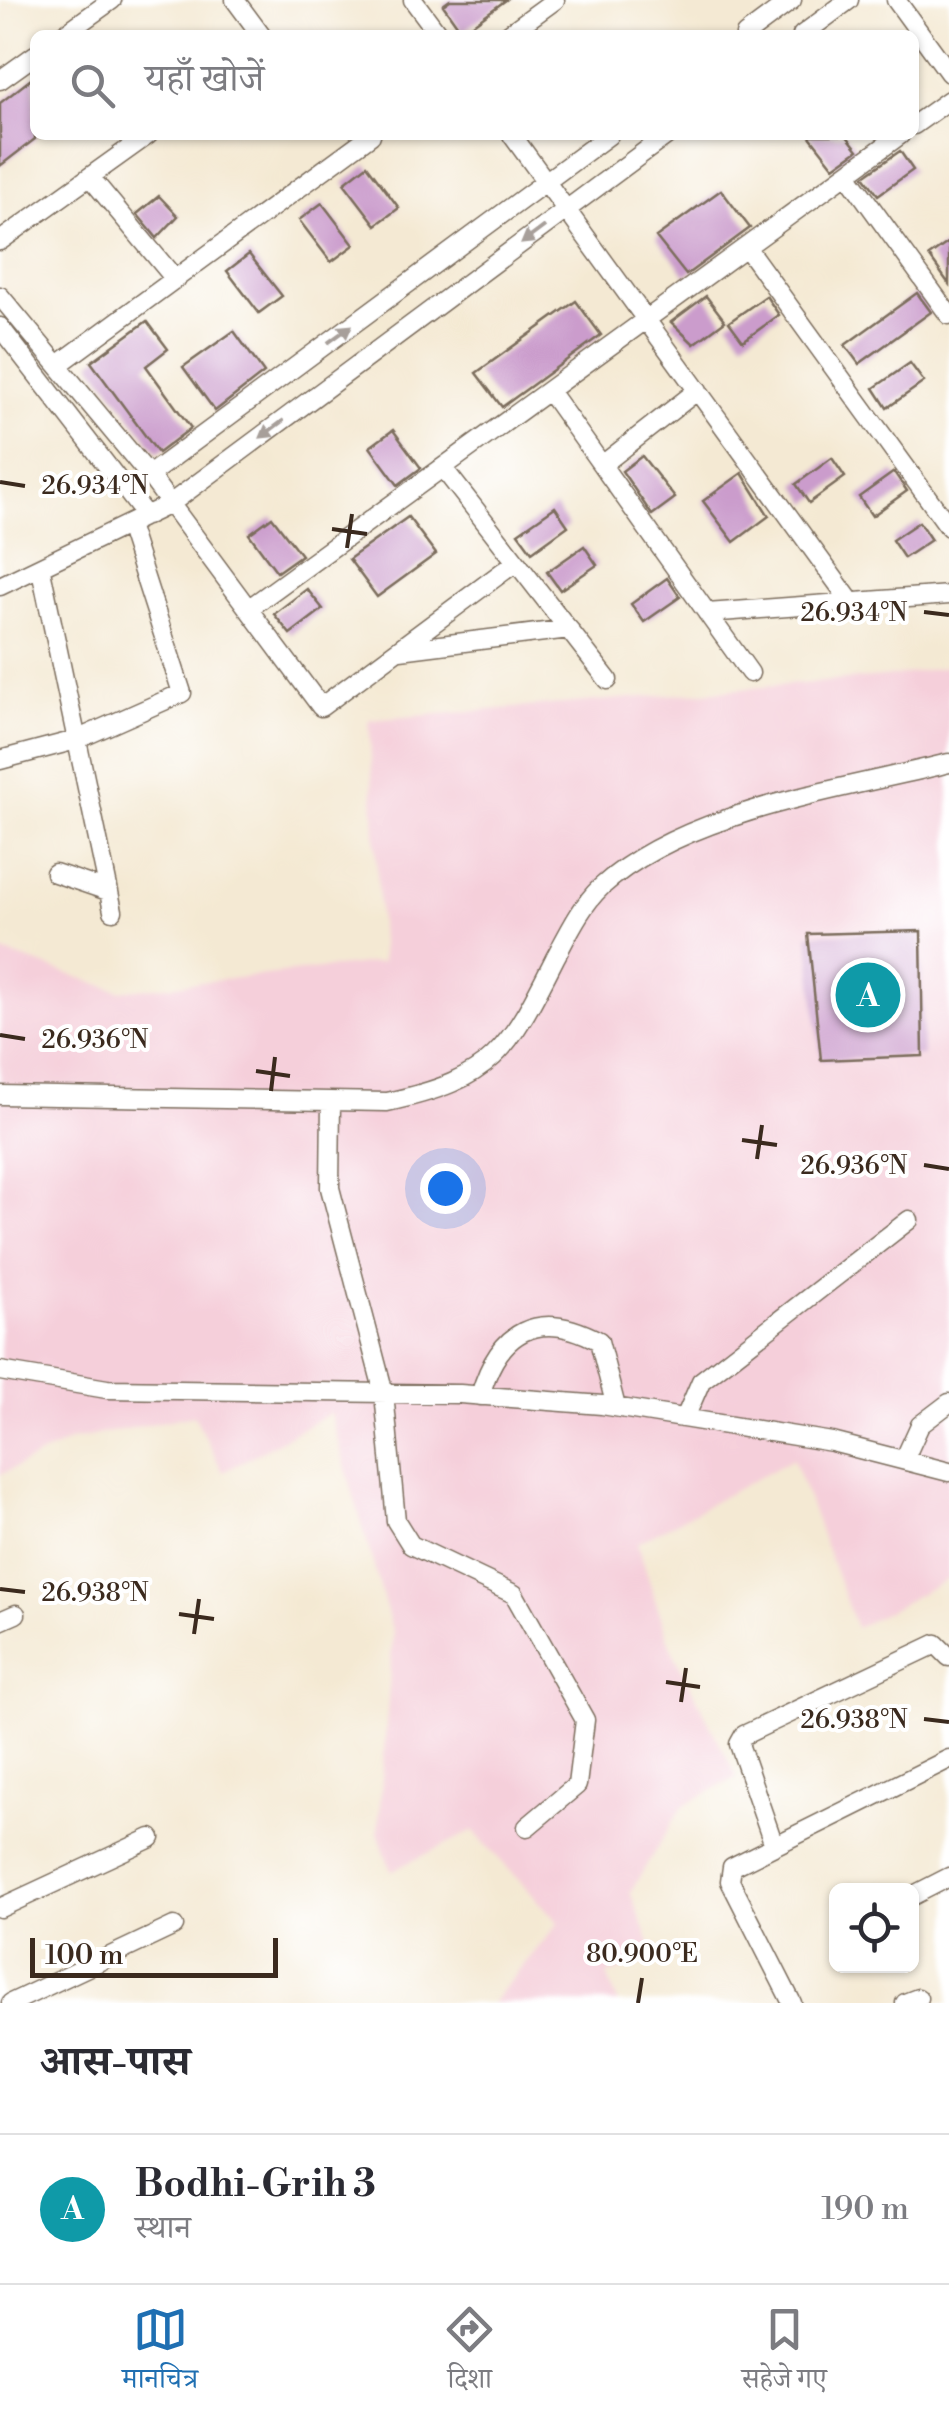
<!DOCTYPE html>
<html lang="hi">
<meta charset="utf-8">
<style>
body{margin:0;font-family:"Libre Bodoni","Noto Serif Devanagari",serif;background:#f2f2f3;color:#2b2b33}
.controls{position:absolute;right:30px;bottom:30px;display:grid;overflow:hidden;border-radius:15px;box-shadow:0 2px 8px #0004}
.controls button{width:90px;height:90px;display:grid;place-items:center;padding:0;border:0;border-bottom:2px solid #e1e1e2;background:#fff;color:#2b2b33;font:50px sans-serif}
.scale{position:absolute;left:30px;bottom:25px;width:248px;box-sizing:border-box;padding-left:10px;border:5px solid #3b2a1e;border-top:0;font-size:28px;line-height:35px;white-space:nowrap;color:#3b2a1e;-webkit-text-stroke:8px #fff;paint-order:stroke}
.you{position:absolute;left:445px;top:1188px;width:35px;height:35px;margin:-25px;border:8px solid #fff;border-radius:50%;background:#1a73e8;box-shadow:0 0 0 15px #1a73e833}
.badge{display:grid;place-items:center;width:65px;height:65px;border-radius:50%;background:#1f6fb2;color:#fff;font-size:32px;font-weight:700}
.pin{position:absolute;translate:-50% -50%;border:5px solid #fff;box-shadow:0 2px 10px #0006}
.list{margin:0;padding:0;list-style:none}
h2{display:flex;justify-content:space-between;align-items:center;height:130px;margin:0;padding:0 40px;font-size:42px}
h2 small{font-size:32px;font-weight:400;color:#7c7c81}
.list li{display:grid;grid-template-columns:65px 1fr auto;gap:30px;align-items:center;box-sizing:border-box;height:150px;padding:0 40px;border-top:2px solid #e1e1e2}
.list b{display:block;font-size:38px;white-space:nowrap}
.list p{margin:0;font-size:32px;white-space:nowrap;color:#7c7c81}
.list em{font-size:32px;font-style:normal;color:#7c7c81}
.icon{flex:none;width:55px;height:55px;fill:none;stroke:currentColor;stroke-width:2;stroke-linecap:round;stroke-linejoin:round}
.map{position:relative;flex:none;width:949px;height:2003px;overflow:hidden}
.search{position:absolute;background:#fff;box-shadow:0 2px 8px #0004;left:30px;right:30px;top:30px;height:110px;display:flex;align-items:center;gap:25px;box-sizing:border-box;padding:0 35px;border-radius:15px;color:#7c7c81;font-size:38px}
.sheet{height:280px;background:#fff}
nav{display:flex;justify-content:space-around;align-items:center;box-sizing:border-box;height:140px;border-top:2px solid #e1e1e2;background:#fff;font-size:28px;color:#7c7c81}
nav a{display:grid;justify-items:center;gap:5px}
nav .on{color:#1f6fb2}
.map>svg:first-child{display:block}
.built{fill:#f5cfda}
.building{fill:#cb9ccc}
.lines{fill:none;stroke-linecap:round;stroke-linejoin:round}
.minor-casing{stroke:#7c6d5d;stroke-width:21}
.minor{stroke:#fff;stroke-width:18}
.oneway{fill:#a79f9a}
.ticks{fill:none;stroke:#3b2a1e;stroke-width:4}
.ticks-label{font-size:25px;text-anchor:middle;fill:#3b2a1e;stroke:#fff;stroke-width:8;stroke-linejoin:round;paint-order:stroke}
</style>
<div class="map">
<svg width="949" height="2003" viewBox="0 0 949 2003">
<rect width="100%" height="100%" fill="#fff"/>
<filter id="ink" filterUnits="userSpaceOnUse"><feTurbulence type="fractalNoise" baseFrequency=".01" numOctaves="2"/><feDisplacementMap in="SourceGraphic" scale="20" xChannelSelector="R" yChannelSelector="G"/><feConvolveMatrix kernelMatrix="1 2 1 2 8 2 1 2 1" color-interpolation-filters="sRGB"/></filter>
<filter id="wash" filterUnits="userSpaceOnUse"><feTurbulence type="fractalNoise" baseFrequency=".0048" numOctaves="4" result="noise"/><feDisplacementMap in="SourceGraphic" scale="40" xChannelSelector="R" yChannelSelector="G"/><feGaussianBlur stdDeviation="2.25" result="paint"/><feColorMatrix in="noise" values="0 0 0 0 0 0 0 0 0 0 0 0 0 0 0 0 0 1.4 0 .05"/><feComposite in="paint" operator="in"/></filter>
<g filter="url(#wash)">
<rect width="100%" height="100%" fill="#f4e9d3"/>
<path class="built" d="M949,666V1578L856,1628L793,1459L637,1543L671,1648L737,1777L683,1806L630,1892L656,1959L607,1975L618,2003H492L559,1923L473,1831L391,1871L378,1832L393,1633L330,1413L223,1472L194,1415L72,1440L0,1475V951L120,991L382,962L369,720L895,676Z"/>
<g id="blocks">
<path class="building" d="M450,0H506L462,32L443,5Z
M35,76V139L0,166V103Z
M809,135H846L858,150L834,167Z
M900,151L913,170L878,195L864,176Z
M367,165L399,208L376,225L344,183Z
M721,190L750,228L686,275L656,237Z
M159,196L178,216L157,238L137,214Z
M322,203L354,245L331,262L299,220Z
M949,242V284L929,256Z
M249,254L282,296L259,313L227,271Z
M917,293L931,312L859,364L845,345Z
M706,296L725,321L694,344L671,322Z
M766,296L779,315L743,341L729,322Z
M576,301L601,335L502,407L476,373Z
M147,321L168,349L146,366L191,428L158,453L91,362Z
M234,331L264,373L215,411L183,367Z
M910,363L924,382L887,408L874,388Z
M393,430L421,468L398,485L370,447Z
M642,456L675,498L652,515L622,471Z
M832,458L845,477L809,503L796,484Z
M894,472L907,491L872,516L859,497Z
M742,473L769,516L734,542L703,501Z
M555,507L568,526L532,552L518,533Z
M272,517L301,555L277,572L249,534Z
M408,517L436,554L377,597L349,559Z
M919,522L931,540L904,558L892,540Z
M584,546L597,565L560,590L547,572Z
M667,578L680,597L644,622L631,604Z
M307,589L323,609L290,634L274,614Z
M921,931L923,1056L821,1060L808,934Z"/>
</g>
</g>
<g filter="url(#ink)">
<use href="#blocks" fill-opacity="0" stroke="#7c6d5d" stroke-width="2.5"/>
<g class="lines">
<defs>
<path id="minor" d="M235,0L261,35
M413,0L439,35
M896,0L949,73
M63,35L112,0
M507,35L555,0
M745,35L792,0
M802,35L849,0
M0,80L35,55
M914,125L949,100
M512,135L851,602
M847,174L949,315
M90,177L175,279
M0,241L148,135
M746,247L949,527
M0,296L149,475L321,707L516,562
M0,327L146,516
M58,365L371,135
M549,391L750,673
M602,465L698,390
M443,468L608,680
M149,475L609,135
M41,570L113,911
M0,586L170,504L667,135
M248,609L900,135
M707,613L949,595
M400,650L569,629
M0,760L76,740L182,693L128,525
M55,873L108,891
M0,1095L387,1102C494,1079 508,1051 555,958C568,934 581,906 601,887C684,811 841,790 949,763
M331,1102L330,1188L384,1393L396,1521L411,1545L514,1594L585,1720L577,1785L527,1827
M0,1371L107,1389L460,1394L602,1405L832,1442L949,1472
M480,1396C498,1331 538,1308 599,1341L616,1407
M685,1418L701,1381L909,1220
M904,1460L920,1425L949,1403
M0,1621L16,1614
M774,1845L739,1744L744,1735L936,1644L949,1657
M912,1896L949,1877
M0,1908L151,1838
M11,2003L174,1926
M792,2003L730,1881L732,1867L949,1759
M905,2003L918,1998"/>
</defs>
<use href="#minor" class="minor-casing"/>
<use href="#minor" class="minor"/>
</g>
<defs><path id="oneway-solid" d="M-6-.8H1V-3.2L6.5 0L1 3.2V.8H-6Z" transform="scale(2.5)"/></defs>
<g class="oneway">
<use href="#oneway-solid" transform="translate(533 235) rotate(143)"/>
<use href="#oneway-solid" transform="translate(340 334) rotate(-36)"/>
<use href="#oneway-solid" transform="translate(272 429) rotate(143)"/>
</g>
</g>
<path class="ticks" d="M0,482L25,486M332,529L367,534M347,548L352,514M924,612L949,615M0,1035L25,1039M256,1071L290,1076M271,1091L275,1057M742,1140L777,1145M757,1159L762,1125M924,1165L949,1169M0,1589L25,1592M179,1614L214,1619M194,1634L199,1599M666,1682L700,1687M681,1702L686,1668M924,1719L949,1722M638,2003L642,1978"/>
<g class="ticks-label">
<text x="95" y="494">26.934°N</text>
<text x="854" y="621">26.934°N</text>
<text x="95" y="1048">26.936°N</text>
<text x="854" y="1174">26.936°N</text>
<text x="95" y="1601">26.938°N</text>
<text x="854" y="1728">26.938°N</text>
<text x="642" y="1962">80.900°E</text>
</g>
</svg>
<div class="controls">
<button><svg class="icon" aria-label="locate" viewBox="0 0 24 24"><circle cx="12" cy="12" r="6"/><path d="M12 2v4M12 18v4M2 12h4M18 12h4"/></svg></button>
</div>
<div class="scale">100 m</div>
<div class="you"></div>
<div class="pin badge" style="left:868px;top:995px;background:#0f9aa8">A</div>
<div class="search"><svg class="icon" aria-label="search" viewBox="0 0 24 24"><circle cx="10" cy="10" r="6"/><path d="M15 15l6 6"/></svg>यहाँ खोजें</div>
</div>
<section class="sheet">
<h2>आस-पास<small></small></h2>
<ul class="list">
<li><span class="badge" style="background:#0f9aa8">A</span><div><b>Bodhi-Grih 3</b><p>स्थान</p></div><em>190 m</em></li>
</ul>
</section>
<nav>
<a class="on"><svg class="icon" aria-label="map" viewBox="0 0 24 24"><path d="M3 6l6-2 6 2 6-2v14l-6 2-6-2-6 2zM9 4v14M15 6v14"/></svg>मानचित्र</a>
<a><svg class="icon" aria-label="directions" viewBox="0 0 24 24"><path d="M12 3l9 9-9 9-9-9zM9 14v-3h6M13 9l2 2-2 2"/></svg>दिशा</a>
<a><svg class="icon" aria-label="saved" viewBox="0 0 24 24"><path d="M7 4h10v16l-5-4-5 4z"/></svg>सहेजे गए</a>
</nav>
